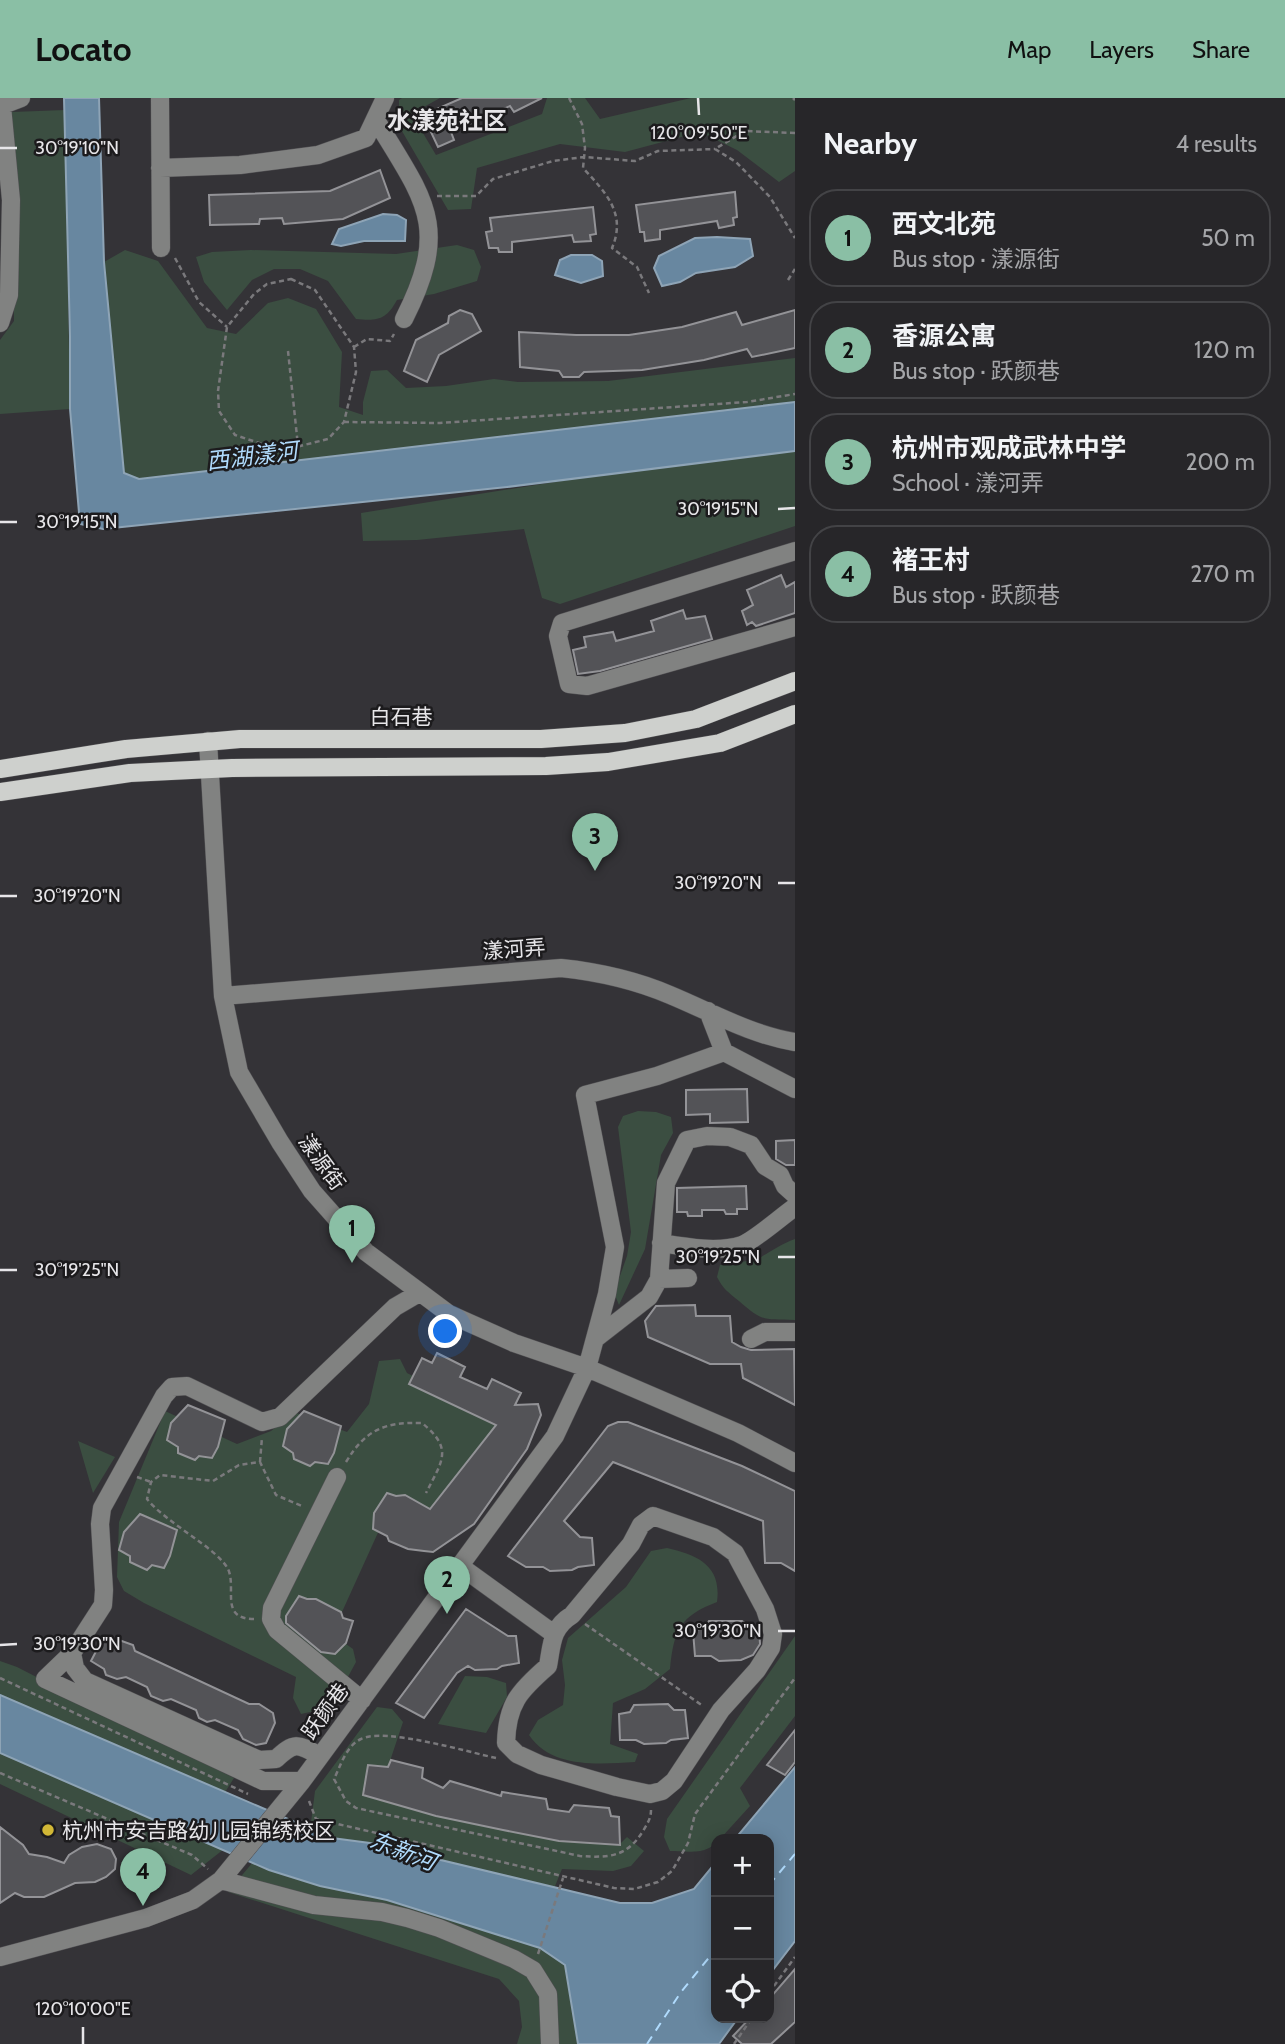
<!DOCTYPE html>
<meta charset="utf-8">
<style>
body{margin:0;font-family:Cabin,"Noto Sans SC",sans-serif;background:#333235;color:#f1f3f6}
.controls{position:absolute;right:21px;bottom:21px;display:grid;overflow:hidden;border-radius:14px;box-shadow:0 4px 18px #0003}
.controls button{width:63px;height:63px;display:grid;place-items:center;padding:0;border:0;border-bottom:2px solid #434346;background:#272629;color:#f1f3f6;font:35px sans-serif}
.you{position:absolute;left:446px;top:1234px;width:24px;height:24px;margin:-18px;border:5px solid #fff;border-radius:50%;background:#1a73e8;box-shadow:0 0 0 10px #1a73e833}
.badge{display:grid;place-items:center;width:46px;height:46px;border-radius:50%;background:#8abfa5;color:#111;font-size:23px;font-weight:700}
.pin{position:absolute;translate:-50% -58px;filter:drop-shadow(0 2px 4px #0008)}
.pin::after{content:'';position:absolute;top:37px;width:24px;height:21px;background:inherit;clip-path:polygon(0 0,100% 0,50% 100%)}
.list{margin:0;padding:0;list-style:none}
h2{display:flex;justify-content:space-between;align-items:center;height:91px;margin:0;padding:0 28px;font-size:30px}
h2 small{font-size:23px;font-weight:400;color:#a4a5a8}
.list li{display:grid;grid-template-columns:46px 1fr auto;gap:21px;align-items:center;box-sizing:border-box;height:98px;margin:0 14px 14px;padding:0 14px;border:2px solid #434346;border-radius:28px}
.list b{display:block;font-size:26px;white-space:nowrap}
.list p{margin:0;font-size:23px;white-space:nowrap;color:#a4a5a8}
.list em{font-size:23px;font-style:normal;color:#a4a5a8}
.icon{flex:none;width:38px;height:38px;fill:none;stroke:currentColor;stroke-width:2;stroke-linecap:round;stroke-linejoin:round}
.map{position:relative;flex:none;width:795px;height:1946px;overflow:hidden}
header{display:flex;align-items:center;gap:42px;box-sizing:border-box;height:98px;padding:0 35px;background:#8abfa5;color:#111}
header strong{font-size:33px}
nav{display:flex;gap:38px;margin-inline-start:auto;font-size:24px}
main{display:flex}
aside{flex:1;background:#272629}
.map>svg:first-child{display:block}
.green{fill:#3b4e41}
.water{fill:#6887a0;stroke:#8ea4b6;stroke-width:2}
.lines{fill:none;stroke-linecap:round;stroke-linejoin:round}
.ferry{stroke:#b0dbfd;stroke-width:2;stroke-dasharray:9 7;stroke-linecap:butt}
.building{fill:#535357;stroke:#939397;stroke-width:2}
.minor-casing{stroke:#515053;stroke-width:19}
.major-casing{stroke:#515053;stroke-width:19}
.path{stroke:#7a797c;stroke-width:2.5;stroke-dasharray:5 3.5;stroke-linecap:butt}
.minor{stroke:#818281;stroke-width:18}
.major{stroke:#ced0cd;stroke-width:18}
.ticks{fill:none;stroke:#e7e6e9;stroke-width:2.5}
.poi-dot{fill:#d1b736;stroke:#1c1b1d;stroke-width:2.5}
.labels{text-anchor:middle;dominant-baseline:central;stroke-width:5;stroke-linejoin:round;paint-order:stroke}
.street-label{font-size:21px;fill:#e7e6e9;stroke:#1c1b1d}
.poi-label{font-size:21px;fill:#e7e6e9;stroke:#1c1b1d;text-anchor:start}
.water-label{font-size:23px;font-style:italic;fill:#b0dbfd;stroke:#1c1b1d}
.quarter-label{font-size:24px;font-weight:bold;fill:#e7e6e9;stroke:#1c1b1d}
.ticks-label{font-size:18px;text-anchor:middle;fill:#e7e6e9;stroke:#1c1b1d;stroke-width:5;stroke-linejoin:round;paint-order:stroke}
</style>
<header>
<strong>Locato</strong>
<nav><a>Map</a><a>Layers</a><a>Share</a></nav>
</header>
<main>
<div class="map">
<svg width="795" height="1946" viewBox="0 0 795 1946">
<rect width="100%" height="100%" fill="#343337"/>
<path class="green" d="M402,0H440L413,15L417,25L436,57L542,16L547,0H585L600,21L691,0H795V73L779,84L737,52L700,34L625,54L560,46L477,70L471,111L448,112L399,28V2Z
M65,12L70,311L0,316V242L14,223L12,14Z
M457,147L474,152L481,169L477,183L434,196L397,202C386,222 378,223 356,221L328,183L300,171H274L252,182L227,212L204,184L196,159L212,154L251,152L396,156Z
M125,152L158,163L207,230L236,236L268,205L288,200L316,211L342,254L339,309L363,317V304L371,273L387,272L406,290L446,288L494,281L518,284L608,283L795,260V304L139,381L124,375L104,164Z
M795,353V428L560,506L542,500L524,431L417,442L363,443L361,415L598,377Z
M638,1013L656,1014L671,1019L673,1035L661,1057L645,1151L619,1207L614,1195L627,1158L631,1134L618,1029L623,1018Z
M795,1141V1222C763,1221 763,1224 739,1203C728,1194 723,1191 717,1179L720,1167C731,1164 750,1164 759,1160C772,1153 781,1146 795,1141Z
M400,1261L407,1275L508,1327L426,1429L386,1417L332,1536L353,1551L356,1564L336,1601L319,1612L301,1616L293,1600L296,1579L144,1505L124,1493L117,1479L119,1424L165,1313L237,1346L271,1333L294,1314L347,1334L369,1306L379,1263Z
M78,1343L115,1359L93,1395Z
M667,1450C697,1457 722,1467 717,1504C680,1518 674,1532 670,1571L645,1591L613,1605L610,1646L638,1656L635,1664C599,1666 552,1671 529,1637L538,1622L563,1607L565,1587L562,1562L568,1540L626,1489L651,1453Z
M795,1538V1618L740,1690L750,1708L720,1741H716C712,1758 684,1753 670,1753L664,1739L667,1721Z
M0,1563L17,1569L234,1680L222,1699L0,1603Z
M465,1578L487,1579L506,1585L507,1599L486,1635L438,1626Z
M377,1609L392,1611L403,1624L388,1669L368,1667L363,1697L436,1718L503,1732L559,1743L619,1747L627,1739L644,1753L631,1768L613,1773L562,1771L551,1798L309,1740L315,1693Z
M0,1655L224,1751L191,1777L0,1686Z
M253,1764L320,1788L387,1802L540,1850L565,1867L578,1946H517L522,1929L519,1903L499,1881L228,1794Z"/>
<path class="water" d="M64,0H99L104,164L124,375L139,381L795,304V353L507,389L103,431L80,426L70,311V238Z
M383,116L397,117L406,122L405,143H364L341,148L332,146L339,131Z
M717,139L750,141L753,158L735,169L696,175L680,184L662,188L654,170L659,158L695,140Z
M571,157H592L602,163L603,178L581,185L555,177L560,162Z
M0,1597L332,1740L370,1745L620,1805H652L694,1791L716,1764V1920H738L719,1946H578L565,1867L540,1850L387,1802L320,1788L269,1772L0,1655Z
M795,1669V1843L769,1877V1741H735Z"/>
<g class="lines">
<path class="ferry" d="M769,1787L795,1756
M647,1946L681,1894L716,1851"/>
</g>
<path class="building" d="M462,0H542L514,14L510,8L451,34L454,42L438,49L423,17Z
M380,72L390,100L343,121L284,126L282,120L260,121L259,126L210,127L209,97L330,93Z
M735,94L737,119L733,120L734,127L719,130L717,123L660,132V141L645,143L644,134H640L636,107Z
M593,109L596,136L590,137L591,143L574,144L572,137L512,144V154H499L498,150H489L486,134L492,133L490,120Z
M460,212L472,216L481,233L439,257L427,284L404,273L416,242L448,225L449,218Z
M795,212V250L752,259L747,251L704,262L642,272L584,274L579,279H563L559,273L520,269L519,234L576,237H629L682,229L736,214L742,227Z
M781,477L786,489L795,484V515L756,528L752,524L747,527L742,513L753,507L747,492Z
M683,512L686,521L705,518L712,541L600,573L578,576L573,552L586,549L584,539L613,534L616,543L654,533L651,523Z
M747,991L748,1024L710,1025V1016L686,1017V992Z
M795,1042V1067H786L776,1061V1043Z
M746,1088L747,1111H737V1116H726L724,1112H702V1118H688L687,1114H677V1090Z
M695,1207L696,1218H730L732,1244L741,1249L751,1252L794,1251L795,1307L743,1280L741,1266H710L648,1239L645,1223L656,1208Z
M437,1255L465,1269L460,1279L487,1291L492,1281L521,1295L515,1307L538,1306L541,1317L527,1351L474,1426L433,1454L424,1453L408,1451L389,1443L387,1438L373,1431L374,1415L387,1395L396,1398L405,1397L430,1411L496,1327L409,1286L422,1260L432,1265Z
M188,1307L225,1322L218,1349L212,1360L199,1358L195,1362L178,1355V1349L167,1342L171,1325Z
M304,1313L341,1328L334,1355L328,1366L315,1364L310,1368L294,1361L293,1355L283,1348L287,1331Z
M618,1324H628L742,1368L795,1393V1473L781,1465H765L763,1423L613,1364L564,1423L580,1439L592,1440L594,1467L578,1469L572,1472L550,1473L543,1469H526L508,1458L608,1328Z
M140,1416L177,1432L170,1458L164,1470L152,1467L147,1472L130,1464V1458L119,1452L124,1434Z
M299,1498L307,1501H316L341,1514L343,1520L353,1523L346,1545L335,1556L321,1554L286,1525V1518Z
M466,1511L508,1538H516L519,1565L502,1568L497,1571L475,1572L468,1568L457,1575L424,1620L396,1605Z
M709,1523H742L749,1528L759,1529L760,1546L753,1557L741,1562L719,1563L711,1558H695L693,1533L705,1530Z
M103,1540L119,1542L133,1547L135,1553L249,1606H259L273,1615L275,1625L266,1645L256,1647L243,1641L238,1632L215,1622L207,1624L199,1620L196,1612L171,1601L163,1603L151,1598L147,1589L126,1579L117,1581L106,1577L104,1571L91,1563Z
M668,1606L674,1612H685L688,1640L671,1642L666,1645L644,1646L636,1642H620L619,1616L630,1614L634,1607Z
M795,1632V1664L785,1677L767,1667Z
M391,1662L423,1670L422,1680L443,1690L450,1683L501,1698L502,1694L546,1701L548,1711L569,1714L574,1707L609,1710L611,1718L619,1719L620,1747L559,1743L503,1732L436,1718L363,1697L368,1667L388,1669Z
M0,1729L23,1747L29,1756L47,1759L64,1765L69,1757L82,1749L97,1746L111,1751L116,1761L115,1771L106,1779L95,1784L75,1785L44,1799H24L15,1795L0,1805Z
M795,1871V1924L771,1946H742L733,1938L750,1920H769V1901Z"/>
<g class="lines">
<defs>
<path id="minor" d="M160,0L161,150
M0,8L21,0
M376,22C425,103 451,128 404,221
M160,70L240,67L318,57L366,40L385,0
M0,225L9,197L11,102L2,8
M795,453L562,525L558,538L569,586L587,588L795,529
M208,643L223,898L239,974L280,1044L312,1093L366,1154L449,1216L514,1245L587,1270L738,1335L795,1365
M223,898L561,870C599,874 635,882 670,897C711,914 751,937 795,944
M708,913L724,954L795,991
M661,1145C685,1149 718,1155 742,1147C755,1142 782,1118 795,1109
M659,1181L688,1180
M595,1241L649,1199L659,1181L666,1085L687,1042L707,1038L730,1039L751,1047L765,1068L780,1077L785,1088L795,1097
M751,1241L765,1234H795
M337,1379L272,1510L271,1521L277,1532L362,1602
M653,1418L713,1439L735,1455L765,1511L773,1536L771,1550L757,1572L721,1612L674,1683L662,1693L650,1696L617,1689L541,1667L517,1656L506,1645C507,1606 519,1593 548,1568C552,1546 551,1530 572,1517L631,1446L641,1427Z
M460,1468L554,1536
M72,1555L45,1581L263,1683H302
M320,1658C298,1646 295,1643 276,1661L259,1662L85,1583L75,1570L72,1555L103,1507L104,1492L100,1426L102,1410L164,1298L172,1289L187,1288L262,1324L280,1319L395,1209L419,1195
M221,1782L314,1807L382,1814L407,1820L439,1830L514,1861L533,1872L548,1896L550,1946
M0,1859L146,1820L193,1802L221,1782L302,1683L555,1338L587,1270L607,1196L615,1149L585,997L657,978L724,954"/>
<path id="major" d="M0,671L126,651L240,641H541L625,635L696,621L795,583
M0,694L130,675L232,670L546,668L608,664L720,645L795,616"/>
</defs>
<use href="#minor" class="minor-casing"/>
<use href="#major" class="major-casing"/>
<path class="path" d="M569,0L582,26L585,50L583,70C605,94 627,115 612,150L637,169L649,195
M793,0L795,2
M795,35L745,33L715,51L736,64L770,99L795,140
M437,98H476L493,81L553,63L584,59L635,63L658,53L715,51
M175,160L199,204L227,229
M291,181L315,192L354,249L356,274L344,324L328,341L292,350L262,346L235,337L219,313L218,293L227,229L254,196L267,186Z
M788,182L795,171
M354,249L367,241L390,243L394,236
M288,253L298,348
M344,324L440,325L747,304L795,296
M260,1364L262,1339
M346,1364C366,1331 385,1324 422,1325C454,1351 442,1363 426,1395
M137,1379L151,1384
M254,1521C219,1521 237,1490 228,1471C217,1450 166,1425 147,1401L151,1384L160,1377L213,1383L239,1367L260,1364L276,1397L304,1409
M585,1526L703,1608
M0,1580L248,1696
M496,1660C468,1654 384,1629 361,1641C346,1648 341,1667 334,1681L346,1703L356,1710L580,1758C609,1760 627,1759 643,1733C647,1726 651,1721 651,1712
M0,1675L192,1757L208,1771
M309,1703L316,1721L614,1790L634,1791L658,1784L672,1773L688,1745L695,1716L795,1580
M538,1856L563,1780
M769,1895L795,1859
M734,1946L752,1920"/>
<use href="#minor" class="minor"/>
<use href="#major" class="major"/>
</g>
<path class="ticks" d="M698,0L699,17M0,50H17M778,411L795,410M0,424H17M778,785H795M0,798H17M778,1159H795M0,1172H17M778,1533H795M0,1547L17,1546M83,1929V1946"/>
<circle class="poi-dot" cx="48" cy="1732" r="7"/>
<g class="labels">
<g class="street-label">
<text x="401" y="618">白石巷</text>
<text transform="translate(514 851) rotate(-4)">漾河弄</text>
<text transform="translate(322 1064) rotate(54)">漾源街</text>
<text transform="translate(325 1613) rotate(-54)">跃颜巷</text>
</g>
<g class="poi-label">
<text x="62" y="1732">杭州市安吉路幼儿园锦绣校区</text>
</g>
<g class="water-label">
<text transform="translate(252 358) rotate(-7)">西湖漾河</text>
<text transform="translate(403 1753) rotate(21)">东新河</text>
</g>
<g class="quarter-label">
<text x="447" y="22">水漾苑社区</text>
</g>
</g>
<g class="ticks-label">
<text x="699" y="41">120°09'50"E</text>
<text x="77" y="56">30°19'10"N</text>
<text x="718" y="417">30°19'15"N</text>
<text x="77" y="430">30°19'15"N</text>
<text x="718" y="791">30°19'20"N</text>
<text x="77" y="804">30°19'20"N</text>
<text x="718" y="1165">30°19'25"N</text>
<text x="77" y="1178">30°19'25"N</text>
<text x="718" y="1539">30°19'30"N</text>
<text x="77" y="1552">30°19'30"N</text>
<text x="83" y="1917">120°10'00"E</text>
</g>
</svg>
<div class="controls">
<button>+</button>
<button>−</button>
<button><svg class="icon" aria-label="locate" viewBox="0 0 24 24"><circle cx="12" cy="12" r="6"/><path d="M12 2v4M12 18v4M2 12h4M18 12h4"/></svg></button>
</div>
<div class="you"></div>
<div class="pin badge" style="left:352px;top:1165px">1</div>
<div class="pin badge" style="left:447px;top:1516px">2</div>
<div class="pin badge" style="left:595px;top:773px">3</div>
<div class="pin badge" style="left:143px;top:1808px">4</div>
</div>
<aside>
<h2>Nearby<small>4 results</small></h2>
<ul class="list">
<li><span class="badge">1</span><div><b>西文北苑</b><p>Bus stop · 漾源街</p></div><em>50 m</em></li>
<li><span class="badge">2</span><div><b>香源公寓</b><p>Bus stop · 跃颜巷</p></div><em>120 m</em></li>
<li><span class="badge">3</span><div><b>杭州市观成武林中学</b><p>School · 漾河弄</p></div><em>200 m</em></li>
<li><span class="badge">4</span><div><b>褚王村</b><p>Bus stop · 跃颜巷</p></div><em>270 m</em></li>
</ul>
</aside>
</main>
